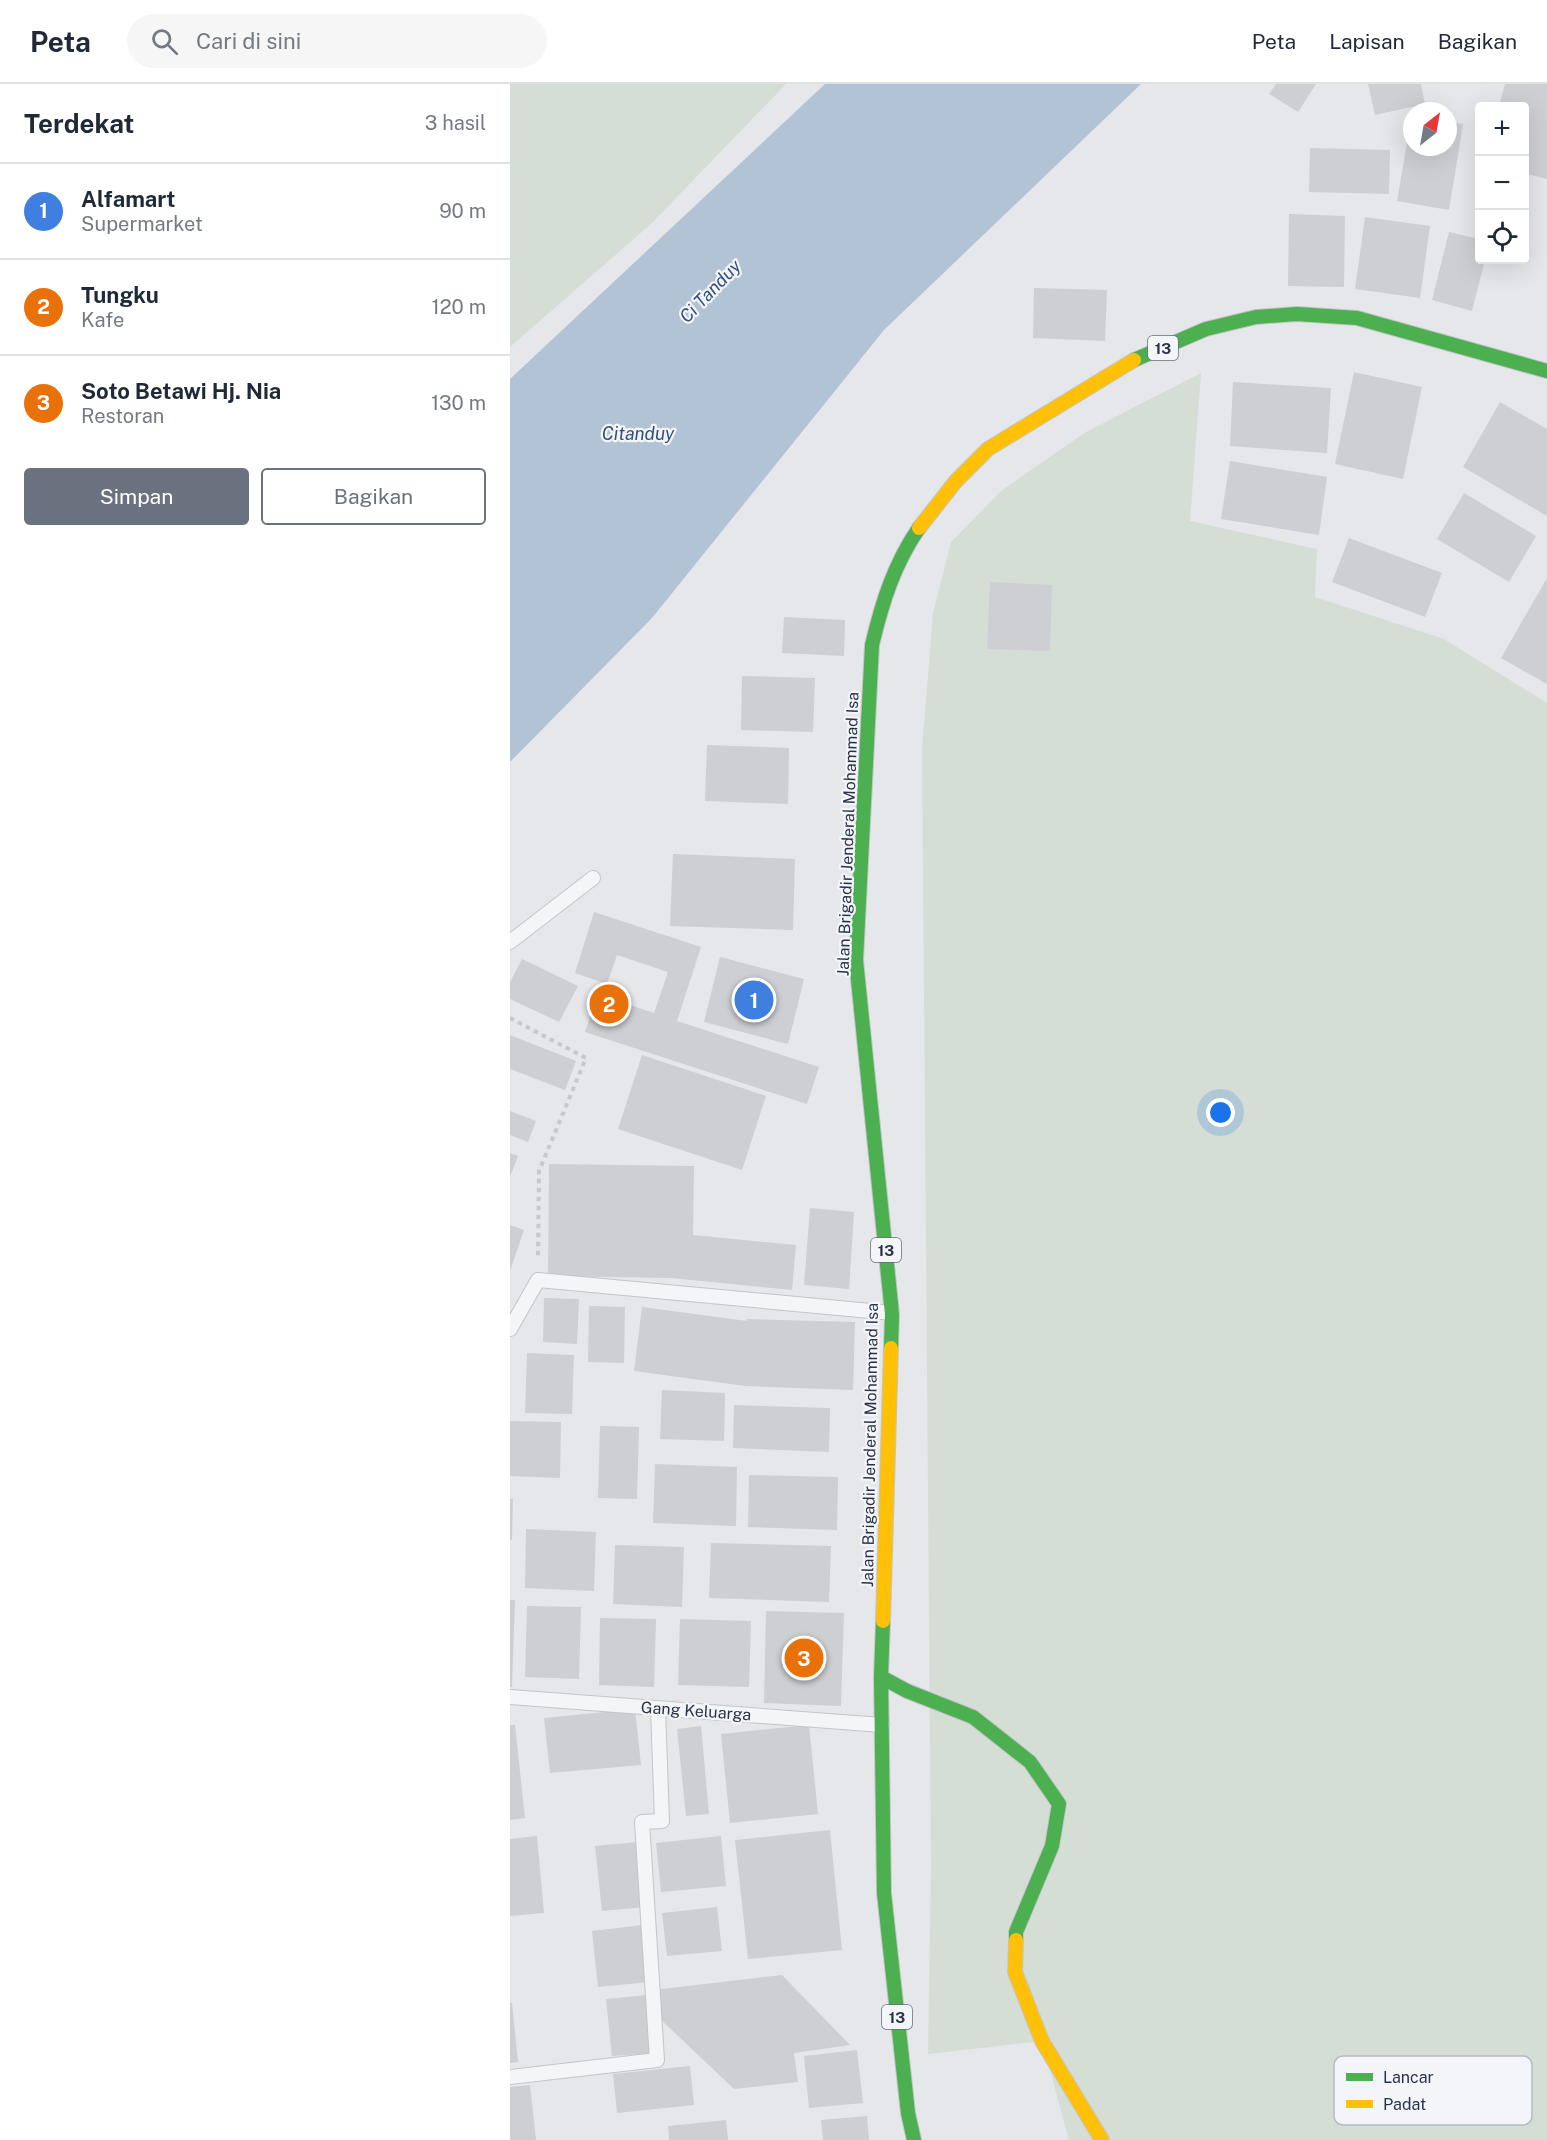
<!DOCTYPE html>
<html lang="id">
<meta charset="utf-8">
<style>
body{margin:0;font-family:"Public Sans",sans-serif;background:#f6f6f7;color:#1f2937}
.controls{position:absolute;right:18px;top:18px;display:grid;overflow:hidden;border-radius:6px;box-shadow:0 6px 24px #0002}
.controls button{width:54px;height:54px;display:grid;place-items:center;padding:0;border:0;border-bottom:2px solid #e0e1e3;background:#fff;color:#1f2937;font:30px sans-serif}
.compass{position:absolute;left:893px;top:18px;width:54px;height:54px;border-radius:50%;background:#fff;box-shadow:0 6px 24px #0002;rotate:31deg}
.you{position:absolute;left:711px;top:1029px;width:21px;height:21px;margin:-15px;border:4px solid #fff;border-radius:50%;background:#1a73e8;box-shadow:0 0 0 9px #1a73e833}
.badge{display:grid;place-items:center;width:39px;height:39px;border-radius:50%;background:#6b727f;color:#fff;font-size:20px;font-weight:700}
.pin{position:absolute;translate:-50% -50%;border:3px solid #fff;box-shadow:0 2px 6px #0006}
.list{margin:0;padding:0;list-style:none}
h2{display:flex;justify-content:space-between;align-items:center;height:78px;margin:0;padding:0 24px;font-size:26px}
h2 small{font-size:20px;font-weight:400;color:#747a83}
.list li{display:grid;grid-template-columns:39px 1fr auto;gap:18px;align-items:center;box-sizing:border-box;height:96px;padding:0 24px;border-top:2px solid #e0e1e3}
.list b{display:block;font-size:22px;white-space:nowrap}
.list p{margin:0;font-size:20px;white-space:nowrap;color:#747a83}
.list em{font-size:20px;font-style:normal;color:#747a83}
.actions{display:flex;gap:12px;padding:18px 24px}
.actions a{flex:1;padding:14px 0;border:2px solid #6b727f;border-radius:6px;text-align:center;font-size:21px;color:#6b727f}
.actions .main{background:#6b727f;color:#fff}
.icon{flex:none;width:33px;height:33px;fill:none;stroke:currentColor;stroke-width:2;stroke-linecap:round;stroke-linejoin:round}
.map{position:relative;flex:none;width:1037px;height:2056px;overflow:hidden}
header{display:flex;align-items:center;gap:36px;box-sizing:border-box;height:84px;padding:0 30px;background:#fff;border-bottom:2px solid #e0e1e3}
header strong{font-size:28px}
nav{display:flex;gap:33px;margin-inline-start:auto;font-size:21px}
.search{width:420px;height:54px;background:#f6f6f7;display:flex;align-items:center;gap:15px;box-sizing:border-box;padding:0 21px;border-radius:33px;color:#747a83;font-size:22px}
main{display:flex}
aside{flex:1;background:#fff}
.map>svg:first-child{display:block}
.green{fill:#d5ded5}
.water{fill:#b2c3d6}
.building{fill:#cdcfd3}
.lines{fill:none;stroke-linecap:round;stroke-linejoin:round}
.lane-casing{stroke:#c3c5c8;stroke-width:16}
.fast-casing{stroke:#c3c5c8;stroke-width:16}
.slow-casing{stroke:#c3c5c8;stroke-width:16}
.path{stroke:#c6c8cd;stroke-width:4;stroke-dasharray:4.5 4.5;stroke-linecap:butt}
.lane{stroke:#f4f5f7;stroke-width:14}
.fast{stroke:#4caf50;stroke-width:14}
.slow{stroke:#ffc107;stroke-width:14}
.labels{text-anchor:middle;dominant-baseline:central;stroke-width:4.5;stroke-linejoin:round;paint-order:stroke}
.shield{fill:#f3f5f9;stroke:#666d7c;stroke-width:1.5}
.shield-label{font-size:15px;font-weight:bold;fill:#293346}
.street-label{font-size:16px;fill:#293346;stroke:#f3f5f9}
.water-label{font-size:18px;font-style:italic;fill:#30507d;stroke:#f3f5f9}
.key{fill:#f3f5f9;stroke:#b6bbc3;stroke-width:1.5}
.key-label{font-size:16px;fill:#293346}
</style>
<header>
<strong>Peta</strong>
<div class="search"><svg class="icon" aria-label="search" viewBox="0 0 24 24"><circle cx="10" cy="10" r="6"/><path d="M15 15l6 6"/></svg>Cari di sini</div>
<nav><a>Peta</a><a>Lapisan</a><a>Bagikan</a></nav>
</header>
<main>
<aside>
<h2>Terdekat<small>3 hasil</small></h2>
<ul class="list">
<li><span class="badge" style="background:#3f7fe0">1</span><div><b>Alfamart</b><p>Supermarket</p></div><em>90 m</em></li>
<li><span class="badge" style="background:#e8710a">2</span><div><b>Tungku</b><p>Kafe</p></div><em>120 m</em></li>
<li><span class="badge" style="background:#e8710a">3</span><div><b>Soto Betawi Hj. Nia</b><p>Restoran</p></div><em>130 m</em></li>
</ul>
<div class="actions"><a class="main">Simpan</a><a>Bagikan</a></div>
</aside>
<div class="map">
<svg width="1037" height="2056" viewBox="0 0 1037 2056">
<rect width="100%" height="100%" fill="#e5e7ea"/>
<path class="green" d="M0,0H276L142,139L0,263Z
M691,289L680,437L807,465L805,513L934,555L1037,619V2056H559L532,1957L418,1970L421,1783L412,665L423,529L441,458L491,407L576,348Z"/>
<path class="water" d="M315,0H631L374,246L142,534L0,678V295Z"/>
<path class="building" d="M766,0H806L788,28L759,10Z
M858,0H911L915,20L865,31Z
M995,0H1037V95L1014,89V22H989Z
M901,36L902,63H938V38L953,40L939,126L887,117Z
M800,64L880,66L879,110L799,108Z
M779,130L835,132L834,203L778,202Z
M855,133L920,142L910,214L845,205Z
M939,148L969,155V176H975L962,227L922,216Z
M524,204L597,206L595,257L523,254Z
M844,288L912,303L893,395L825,380Z
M723,298L821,304L817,369L720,362Z
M990,318L1037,345V432L953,383Z
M720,377L817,393L809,451L711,435Z
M954,409L1026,452L999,498L927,455Z
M839,454L932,489L915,533L822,498Z
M1037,494V600L991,574Z
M480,498L542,501L540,567L477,565Z
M274,533L335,536L334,572L272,569Z
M232,592L305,594L303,648L231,646Z
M197,661L279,664L278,720L195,717Z
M163,770L285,775L283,846L160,842Z
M84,828L191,863L167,937L309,983L297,1020L75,948L87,910L144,929L158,888L107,871L97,900L65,889Z
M210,873L294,895L278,960L194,938Z
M12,875L68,902L49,938L0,915V898Z
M0,951L66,977L55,1006L0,985Z
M132,971L256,1012L232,1086L108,1045Z
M0,1027L26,1037L18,1058L0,1051Z
M0,1069L8,1072L0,1093Z
M39,1080L184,1082L183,1151L286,1161L282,1206L161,1194L38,1192Z
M300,1124L344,1128L339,1205L294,1201Z
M0,1141L14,1146L0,1187Z
M34,1214L69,1215L67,1260L33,1258Z
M79,1222L115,1223L114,1279L78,1278Z
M132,1223L237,1237V1235L345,1238L343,1306L235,1302L124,1287Z
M17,1269L64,1271L62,1330L15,1329Z
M152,1306L215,1309L214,1357L150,1355Z
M224,1321L320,1324L319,1368L223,1364Z
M0,1337L51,1338L50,1394L0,1392Z
M90,1342L129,1343L127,1415L88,1414Z
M145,1380L227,1383L226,1442L143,1439Z
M239,1391L328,1393L327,1446L238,1443Z
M0,1415H3L2,1456H0Z
M16,1445L86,1448L84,1507L15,1504Z
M201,1459L321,1462L319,1518L199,1514Z
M105,1461L174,1463L172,1523L103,1520Z
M0,1516H5L2,1603H0Z
M17,1522L71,1523L69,1595L15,1593Z
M256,1527L334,1529L331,1622L254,1619Z
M90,1534L146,1535L144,1603L89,1601Z
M170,1535L241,1537L239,1603L168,1601Z
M125,1625L131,1681L40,1689L34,1634Z
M0,1641H5L15,1734L0,1736Z
M299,1641L308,1730L220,1739L211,1650Z
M191,1642L199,1730L176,1732L167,1645Z
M320,1746L332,1866L238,1875L225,1756Z
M27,1752L34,1829L0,1832V1755Z
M211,1752L216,1802L151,1808L146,1759Z
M128,1758L135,1823L92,1827L85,1762Z
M207,1823L212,1867L157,1872L152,1829Z
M133,1841L139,1898L88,1903L82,1847Z
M272,1891L340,1961L284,1969L288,1998L224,2005L147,1932L144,1906Z
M138,1911L144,1969L102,1972L96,1915Z
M0,1919H2L8,1978L0,1979Z
M347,1966L353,2019L299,2024L294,1972Z
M180,1982L184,2021L107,2029L103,1990Z
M20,2001L26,2056H0V2003Z
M357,2032L359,2056H313L311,2036Z
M216,2036L218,2056H159L158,2042Z"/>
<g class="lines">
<defs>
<path id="lane" d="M0,858L83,794
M0,1245L28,1196L382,1229
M0,1613L372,1641
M0,1993L147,1976L132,1738L152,1737L148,1624"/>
<path id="fast" d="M624,276L696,245L746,233L787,230L847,234L1037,287
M381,1264L382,1230L346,876L362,561C372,519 384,480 409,444
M373,1537L371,1593L374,1809L398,2029L404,2056
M371,1593L397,1607L463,1633L520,1678L549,1720L542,1762L506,1848V1856"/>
<path id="slow" d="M409,444L446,397L478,365L624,276
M373,1537L381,1264
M506,1856L505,1888L532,1957L592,2056"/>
</defs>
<use href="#lane" class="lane-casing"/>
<use href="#fast" class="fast-casing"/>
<use href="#slow" class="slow-casing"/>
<path class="path" d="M0,934L76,974L29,1087L28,1174"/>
<use href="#lane" class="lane"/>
<use href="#fast" class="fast"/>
<use href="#slow" class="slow"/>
</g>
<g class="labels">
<g class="shield">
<rect x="638" y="252" width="30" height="24" rx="4.5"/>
<rect x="361" y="1154" width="30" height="24" rx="4.5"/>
<rect x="372" y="1921" width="30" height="24" rx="4.5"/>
</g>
<g class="shield-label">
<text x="653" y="264">13</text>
<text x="376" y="1166">13</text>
<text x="387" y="1933">13</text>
</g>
<g class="street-label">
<text transform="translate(338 750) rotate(-88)">Jalan Brigadir Jenderal Mohammad Isa</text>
<text transform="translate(360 1361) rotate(-89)">Jalan Brigadir Jenderal Mohammad Isa</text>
<text transform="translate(186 1627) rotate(4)">Gang Keluarga</text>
</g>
<g class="water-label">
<text transform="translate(200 207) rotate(-46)">Ci Tanduy</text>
<text x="128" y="349">Citanduy</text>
</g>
</g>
<rect x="824" y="1972" width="198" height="69" rx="9" class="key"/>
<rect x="836" y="1989" width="27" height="8" fill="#4caf50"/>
<rect x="836" y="2016" width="27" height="8" fill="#ffc107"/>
<g class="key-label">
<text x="873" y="1999">Lancar</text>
<text x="873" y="2026">Padat</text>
</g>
</svg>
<div class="controls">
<button>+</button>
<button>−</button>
<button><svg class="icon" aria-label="locate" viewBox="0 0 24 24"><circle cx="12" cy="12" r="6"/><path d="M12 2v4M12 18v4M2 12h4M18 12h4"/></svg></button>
</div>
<svg class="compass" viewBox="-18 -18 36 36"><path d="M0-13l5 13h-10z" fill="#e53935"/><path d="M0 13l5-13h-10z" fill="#747a83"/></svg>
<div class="you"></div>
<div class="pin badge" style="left:244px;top:916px;background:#3f7fe0">1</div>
<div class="pin badge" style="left:99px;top:920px;background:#e8710a">2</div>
<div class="pin badge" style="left:294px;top:1574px;background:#e8710a">3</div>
</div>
</main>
